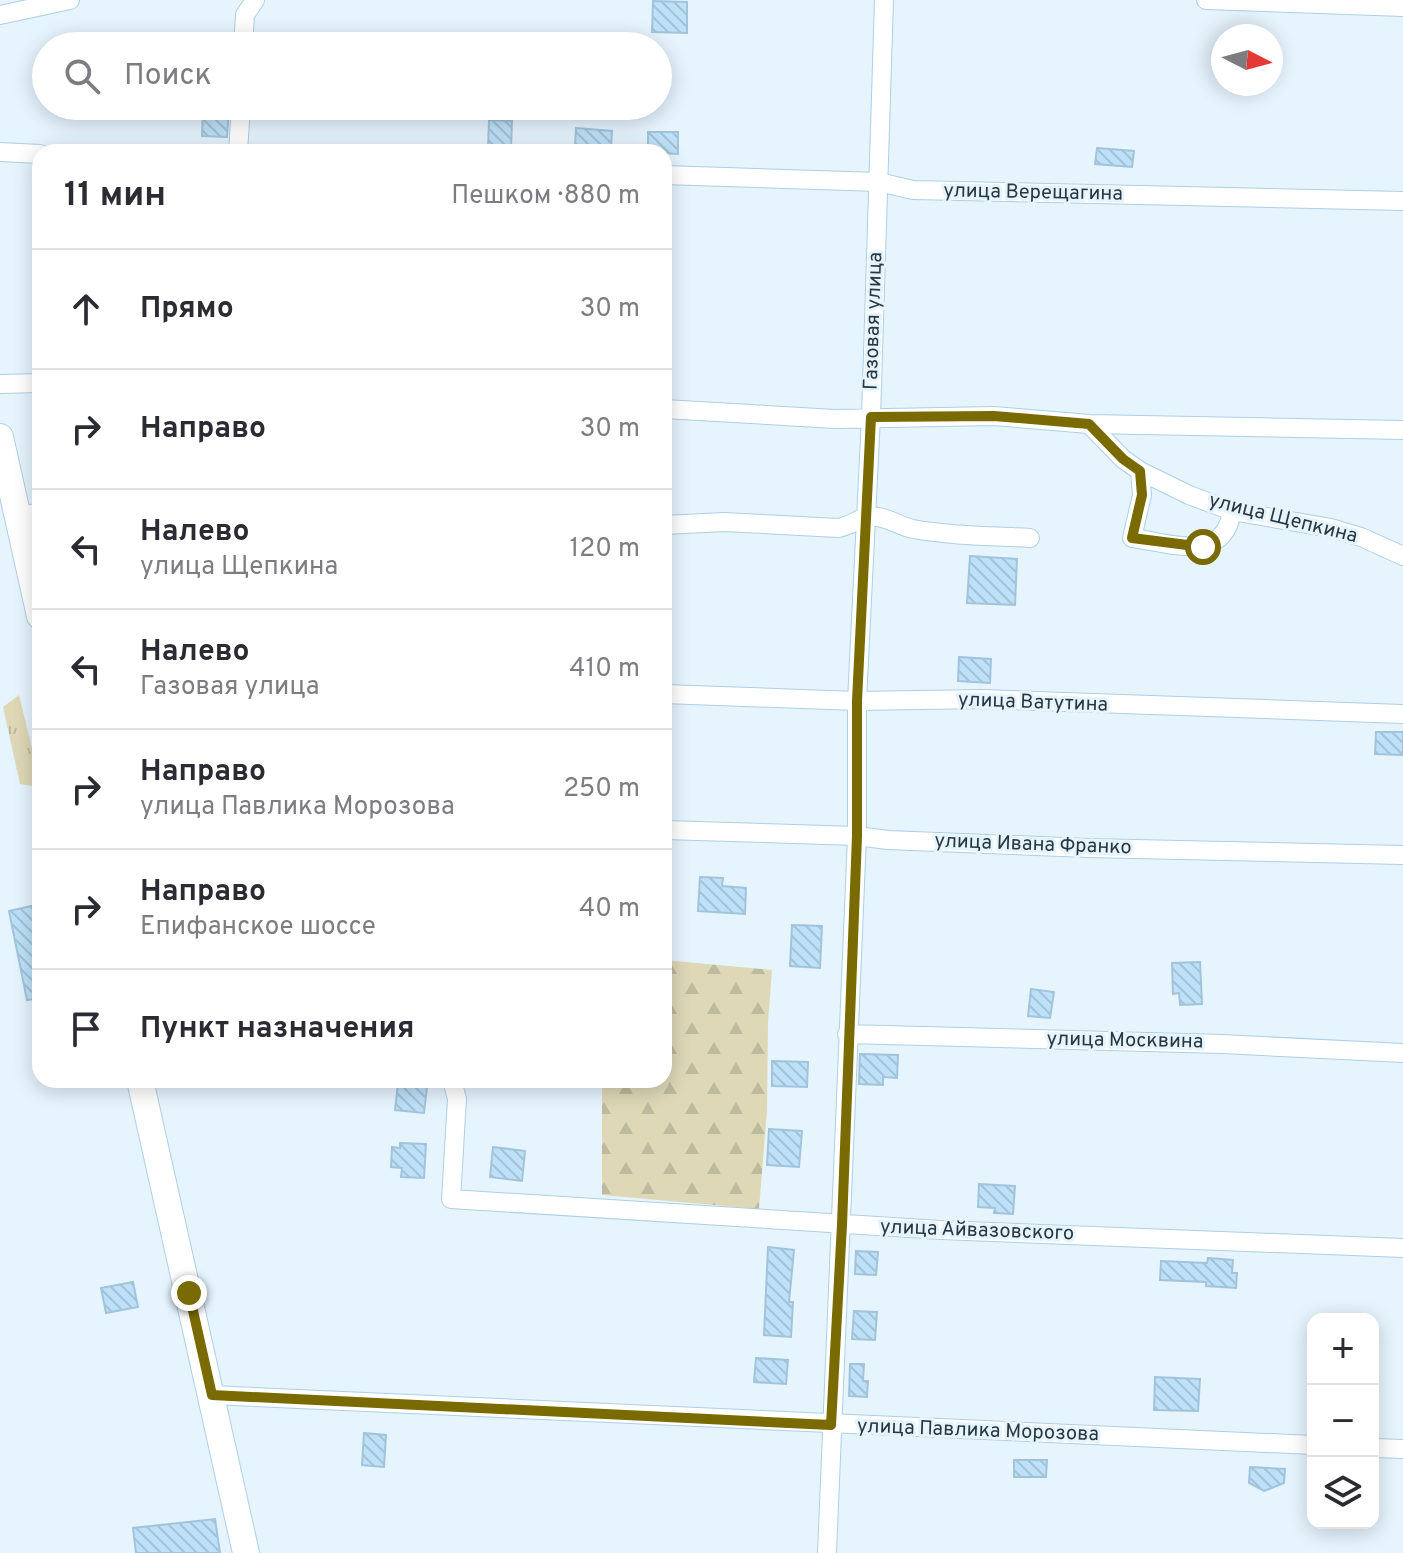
<!DOCTYPE html>
<html lang="ru">
<meta charset="utf-8">
<style>
body{margin:0;font-family:Overpass,sans-serif;background:#f7f7f7;color:#2b2b33}
.controls{position:absolute;right:24px;bottom:24px;display:grid;overflow:hidden;border-radius:16px;box-shadow:0 4px 20px #0003}
.controls button{width:72px;height:72px;display:grid;place-items:center;padding:0;border:0;border-bottom:2px solid #e1e1e2;background:#fff;color:#2b2b33;font:40px sans-serif}
.compass{position:absolute;left:1211px;top:24px;width:72px;height:72px;border-radius:50%;background:#fff;box-shadow:0 4px 20px #0003;rotate:96deg}
.stop{position:absolute;width:24px;height:24px;margin:-18px;border:6px solid #796a01;border-radius:50%;background:#fff}
.stop.end{background:#796a01;border-color:#fff;box-shadow:0 2px 8px #0008}
.list{margin:0;padding:0;list-style:none}
h2{display:flex;justify-content:space-between;align-items:center;height:104px;margin:0;padding:0 32px;font-size:34px}
h2 small{font-size:26px;font-weight:400;color:#7c7c81}
.list li{display:grid;grid-template-columns:52px 1fr auto;gap:24px;align-items:center;box-sizing:border-box;height:120px;padding:0 32px;border-top:2px solid #e1e1e2}
.list b{display:block;font-size:30px;white-space:nowrap}
.list p{margin:0;font-size:26px;white-space:nowrap;color:#7c7c81}
.list em{font-size:26px;font-style:normal;color:#7c7c81}
.icon{flex:none;width:44px;height:44px;fill:none;stroke:currentColor;stroke-width:2;stroke-linecap:round;stroke-linejoin:round}
.map{position:relative;flex:none;width:1403px;height:1553px;overflow:hidden}
.search{position:absolute;background:#fff;box-shadow:0 4px 20px #0003;left:32px;top:32px;width:640px;height:88px;display:flex;align-items:center;gap:20px;box-sizing:border-box;padding:0 28px;border-radius:44px;color:#7c7c81;font-size:30px}
.panel{position:absolute;background:#fff;box-shadow:0 4px 20px #0003;left:32px;top:144px;width:640px;height:944px;border-radius:24px}
.map>svg:first-child{display:block}
.grass{fill:url(#grass-tufts)}
.forest{fill:url(#forest-firs)}
.building{fill:url(#building-back-hatch);stroke:#a2c4db;stroke-width:2}
.lines{fill:none;stroke-linecap:round;stroke-linejoin:round}
.minor-casing{stroke:#adcfe7;stroke-width:20}
.secondary-casing{stroke:#adcfe7;stroke-width:28}
.minor{stroke:#fff;stroke-width:18}
.secondary{stroke:#fff;stroke-width:26}
.route{stroke:#796a01;stroke-width:10}
.labels{text-anchor:middle;dominant-baseline:central;stroke-width:6;stroke-linejoin:round;paint-order:stroke}
.street-label{font-size:20px;fill:#293740;stroke:#e6f4fe}
</style>
<div class="map">
<svg width="1403" height="1553" viewBox="0 0 1403 1553">
<defs>
<pattern id="grass-tufts" width="24" height="20" patternUnits="userSpaceOnUse" patternTransform="scale(2)"><rect width="24" height="20" fill="#ded8b7"/><path d="M3 7l-1-3M5 7V3M7 7l1-3M15 17l-1-3M17 17v-4M19 17l1-3" fill="none" stroke="#beba9e"/></pattern>
<pattern id="forest-firs" width="22" height="20" patternUnits="userSpaceOnUse" patternTransform="scale(2)"><rect width="22" height="20" fill="#ded8b7"/><path d="M5 1l3.5 6h-7zM16 11l3.5 6h-7z" fill="#beba9e"/></pattern>
<pattern id="building-back-hatch" width="6" height="6" patternUnits="userSpaceOnUse" patternTransform="scale(2)"><rect width="6" height="6" fill="#bee1f9"/><path d="M-1 5l2 2M0 0l6 6M5-1l2 2" fill="none" stroke="#a3c2d6"/></pattern>
</defs>
<rect width="100%" height="100%" fill="#e6f4fe"/>
<path class="grass" d="M19,695L40,781V787L20,784L3,707Z"/>
<path class="forest" d="M664,960L772,970L768,1023L767,1110L759,1209L602,1195V1080H664Z"/>
<path class="building" d="M653,1L687,2V33L652,32Z
M203,108L229,109L227,137L202,136Z
M489,120L512,121L511,149H488Z
M576,128L612,131L611,148L575,146Z
M648,132H678V154L648,152Z
M1097,148L1134,151L1132,167L1095,164Z
M970,556L1017,559L1015,605L967,603Z
M959,657L991,659L990,683L958,681Z
M1376,732H1403V755L1375,754Z
M700,877L723,878L722,886L746,888L745,914L698,911Z
M40,904V998L27,1000L9,911Z
M792,925L822,926L820,968L790,966Z
M1200,962L1202,1004L1180,1005L1179,993L1173,994L1172,963Z
M1031,989L1054,992L1050,1018L1028,1016Z
M860,1054L898,1055L897,1078L883,1077V1085L859,1084Z
M772,1061L808,1062L807,1087L772,1086Z
M398,1084L427,1087L424,1113L395,1110Z
M769,1129L802,1131L799,1167L767,1165Z
M400,1143L426,1144L424,1178L401,1177L402,1168L391,1167L392,1147L400,1148Z
M493,1147L525,1151L522,1181L490,1177Z
M979,1184L1015,1186L1013,1214L994,1213L995,1208L978,1207Z
M768,1247L794,1250L789,1302H793L791,1337L764,1335Z
M856,1251L878,1252L876,1275L855,1274Z
M1208,1258L1233,1260L1232,1273H1237L1236,1288L1206,1286V1282L1160,1280L1161,1261L1207,1263Z
M133,1282L138,1307L106,1313L101,1288Z
M854,1311L877,1312L875,1340L852,1339Z
M756,1358L788,1360L786,1384L754,1382Z
M850,1364H864L863,1381H868L867,1397L849,1396Z
M1155,1377L1200,1379L1198,1411L1154,1410Z
M364,1433L386,1435L384,1467L362,1465Z
M1014,1460H1047L1046,1477H1014Z
M1250,1467L1285,1469L1284,1483L1264,1491L1249,1483Z
M215,1519L220,1553H136L133,1528Z"/>
<g class="lines">
<defs>
<path id="minor" d="M1206,0L1403,7
M0,15L70,0
M243,46L245,15L255,0
M0,152L40,154
M238,152L241,106
M664,175L879,182L913,190L1403,201
M0,384L40,383
M664,409L835,419L994,416L1089,424L1403,430
M1089,424L1123,459L1140,471L1189,495L1232,511L1331,528L1361,537L1403,556
M1140,471L1142,495L1132,538C1171,543 1224,564 1232,511
M18,517L40,512
M664,525L724,522L838,528C850,526 856,520 866,517C880,513 899,526 913,529C952,536 991,536 1030,538
M664,694L857,701L982,699L1403,714
M664,830L857,836L888,840L1088,848L1403,855
M847,1034L1222,1044L1403,1053
M452,1080L457,1099L451,1199L941,1230L1403,1248
M212,1395L1313,1445
M1373,1448L1403,1449
M827,1553L857,836V701L871,417L884,0"/>
<path id="secondary" d="M0,437L40,616
M140,1080L246,1553"/>
</defs>
<use href="#minor" class="minor-casing"/>
<use href="#secondary" class="secondary-casing"/>
<use href="#minor" class="minor"/>
<use href="#secondary" class="secondary"/>
</g>
<g class="lines">
<path class="route" d="M189,1293L212,1395L831,1425L842,1225L857,836V701L871,417L994,416L1089,424L1123,459L1140,471L1142,495L1132,538L1203,547"/>
</g>
<g class="labels">
<g class="street-label">
<text transform="translate(1033 193) rotate(1)">улица Верещагина</text>
<text transform="translate(874 321) rotate(-88)">Газовая улица</text>
<text transform="translate(1283 519) rotate(14)">улица Щепкина</text>
<text transform="translate(1033 703) rotate(2)">улица Ватутина</text>
<text transform="translate(1033 845) rotate(2)">улица Ивана Франко</text>
<text transform="translate(1125 1041) rotate(1)">улица Москвина</text>
<text transform="translate(977 1231) rotate(2)">улица Айвазовского</text>
<text transform="translate(978 1431) rotate(2)">улица Павлика Морозова</text>
</g>
</g>
</svg>
<div class="controls">
<button>+</button>
<button>−</button>
<button><svg class="icon" aria-label="layers" viewBox="0 0 24 24"><path d="M12 4l9 5-9 5-9-5zM3 14l9 5 9-5"/></svg></button>
</div>
<svg class="compass" viewBox="-18 -18 36 36"><path d="M0-13l5 13h-10z" fill="#e53935"/><path d="M0 13l5-13h-10z" fill="#7c7c81"/></svg>
<div class="stop" style="left:1203px;top:547px"></div>
<div class="stop end" style="left:189px;top:1293px"></div>
<div class="search"><svg class="icon" aria-label="search" viewBox="0 0 24 24"><circle cx="10" cy="10" r="6"/><path d="M15 15l6 6"/></svg>Поиск</div>
<section class="panel">
<h2>11 мин<small>Пешком · 880 m</small></h2>
<ul class="list">
<li><svg class="icon" aria-label="ahead" viewBox="0 0 24 24"><path d="M12 20V5M6 11l6-6 6 6"/></svg><div><b>Прямо</b></div><em>30 m</em></li>
<li><svg class="icon" aria-label="right" viewBox="0 0 24 24"><path d="M7 20v-9h11M14 6l5 5-5 5"/></svg><div><b>Направо</b></div><em>30 m</em></li>
<li><svg class="icon" aria-label="left" viewBox="0 0 24 24"><path d="M17 20v-9H6M10 6l-5 5 5 5"/></svg><div><b>Налево</b><p>улица Щепкина</p></div><em>120 m</em></li>
<li><svg class="icon" aria-label="left" viewBox="0 0 24 24"><path d="M17 20v-9H6M10 6l-5 5 5 5"/></svg><div><b>Налево</b><p>Газовая улица</p></div><em>410 m</em></li>
<li><svg class="icon" aria-label="right" viewBox="0 0 24 24"><path d="M7 20v-9h11M14 6l5 5-5 5"/></svg><div><b>Направо</b><p>улица Павлика Морозова</p></div><em>250 m</em></li>
<li><svg class="icon" aria-label="right" viewBox="0 0 24 24"><path d="M7 20v-9h11M14 6l5 5-5 5"/></svg><div><b>Направо</b><p>Епифанское шоссе</p></div><em>40 m</em></li>
<li><svg class="icon" aria-label="arrive" viewBox="0 0 24 24"><path d="M6 21V4h12l-3 4 3 4H6"/></svg><div><b>Пункт назначения</b></div></li>
</ul>
</section>
</div>
